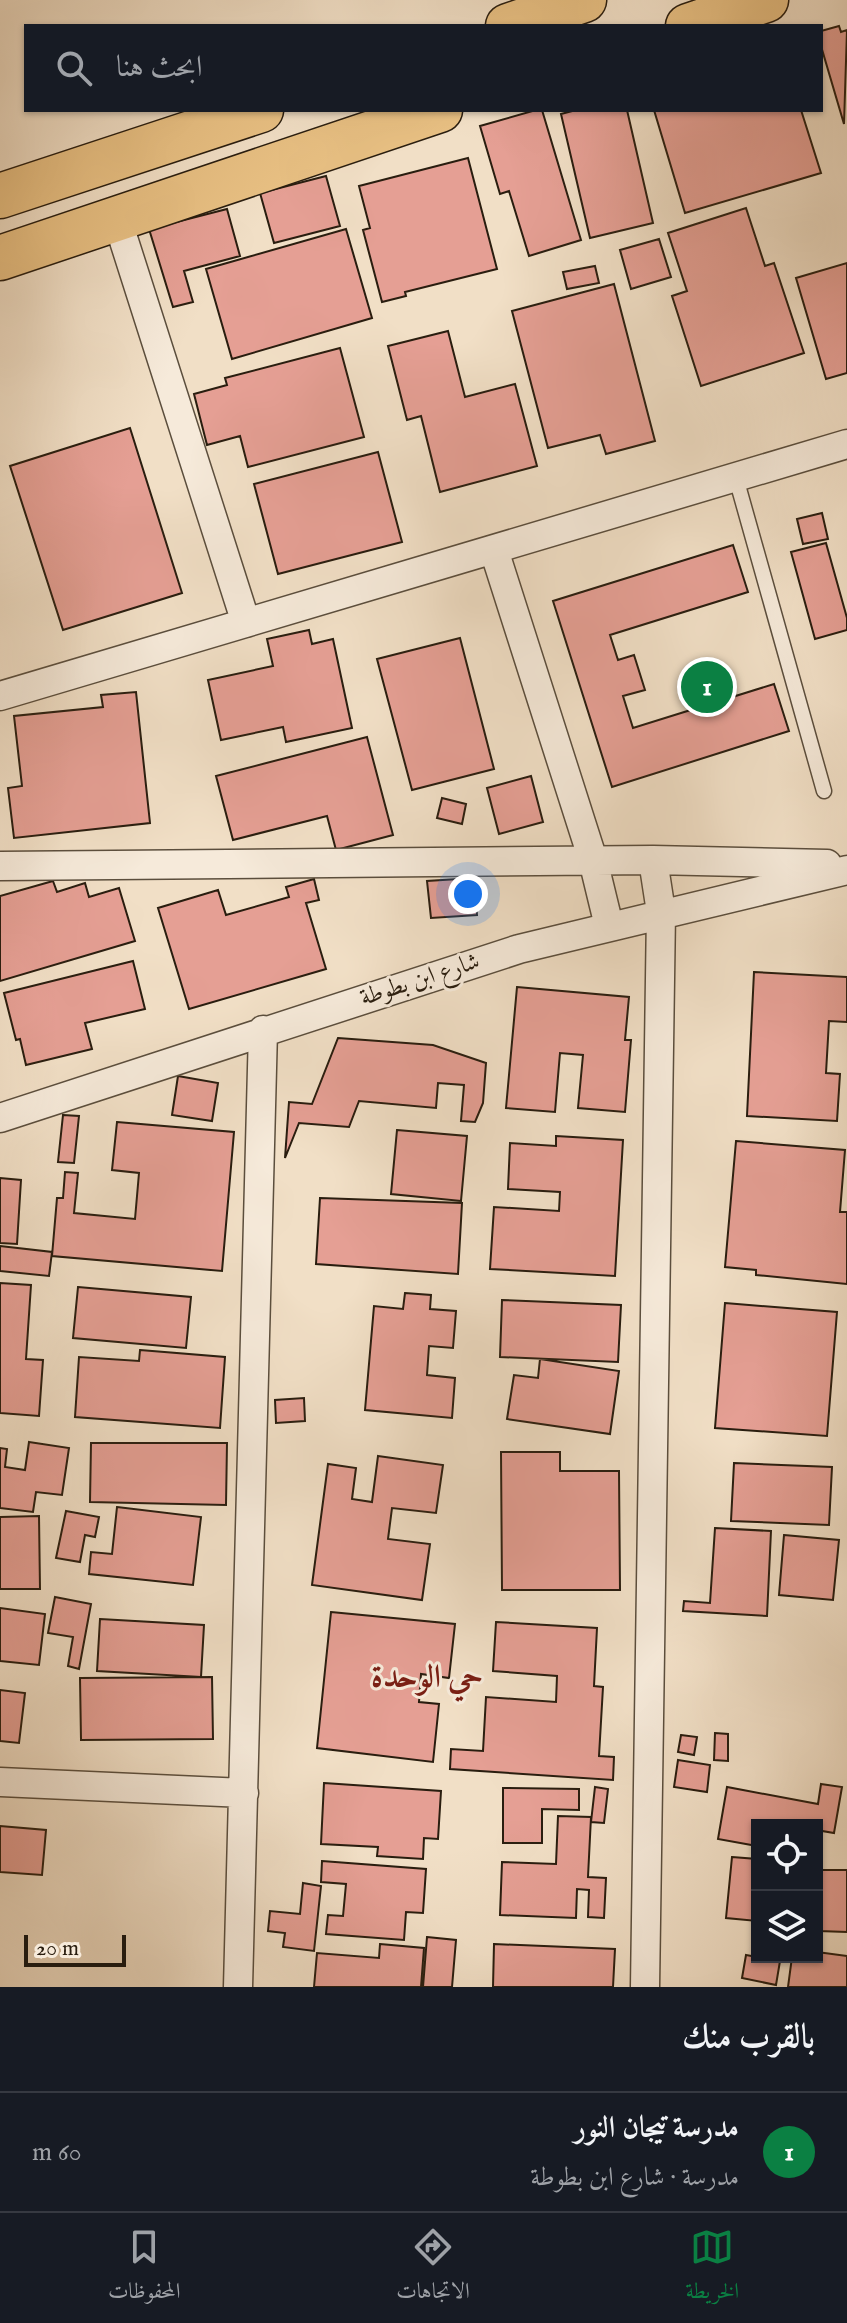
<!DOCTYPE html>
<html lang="ar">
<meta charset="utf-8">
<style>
body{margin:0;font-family:"IM FELL English",Amiri,serif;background:#20242c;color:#f1f3f6;direction:rtl}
.controls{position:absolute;right:24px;bottom:24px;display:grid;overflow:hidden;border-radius:0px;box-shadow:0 2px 6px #0004}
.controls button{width:72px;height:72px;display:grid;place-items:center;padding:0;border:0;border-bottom:2px solid #363941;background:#171b24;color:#f1f3f6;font:40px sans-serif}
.scale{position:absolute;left:24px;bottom:20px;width:102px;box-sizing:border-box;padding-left:8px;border:4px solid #291d0f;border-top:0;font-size:22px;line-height:28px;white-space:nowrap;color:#291d0f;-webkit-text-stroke:6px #f6eada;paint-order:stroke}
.you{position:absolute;left:468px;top:894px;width:28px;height:28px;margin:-20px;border:6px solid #fff;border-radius:50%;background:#1a73e8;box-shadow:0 0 0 12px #1a73e833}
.badge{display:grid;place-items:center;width:52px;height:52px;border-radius:50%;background:#0b8043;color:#fff;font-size:26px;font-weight:700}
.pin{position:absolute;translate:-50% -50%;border:4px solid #fff;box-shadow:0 2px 8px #0006}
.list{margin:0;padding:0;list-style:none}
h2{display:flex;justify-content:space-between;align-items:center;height:104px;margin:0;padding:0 32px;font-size:34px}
h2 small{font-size:26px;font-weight:400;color:#9ea1a6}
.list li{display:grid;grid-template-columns:52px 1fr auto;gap:24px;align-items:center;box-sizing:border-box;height:120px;padding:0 32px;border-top:2px solid #363941}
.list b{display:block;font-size:30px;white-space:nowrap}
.list p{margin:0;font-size:26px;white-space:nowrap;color:#9ea1a6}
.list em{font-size:26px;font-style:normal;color:#9ea1a6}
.icon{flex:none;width:44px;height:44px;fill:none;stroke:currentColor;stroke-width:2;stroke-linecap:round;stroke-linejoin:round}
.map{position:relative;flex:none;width:847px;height:1987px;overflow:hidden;direction:ltr}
.search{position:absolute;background:#171b24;box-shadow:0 2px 6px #0004;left:24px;right:24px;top:24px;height:88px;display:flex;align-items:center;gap:20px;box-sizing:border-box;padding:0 28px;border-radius:0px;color:#9ea1a6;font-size:30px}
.sheet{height:224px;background:#171b24}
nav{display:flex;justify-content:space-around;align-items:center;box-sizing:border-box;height:112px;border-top:2px solid #363941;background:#171b24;font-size:22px;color:#9ea1a6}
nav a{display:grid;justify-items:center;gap:4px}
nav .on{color:#0b8043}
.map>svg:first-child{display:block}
.building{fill:#e59f94;stroke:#291d0f;stroke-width:2}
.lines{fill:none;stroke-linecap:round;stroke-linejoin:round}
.service-casing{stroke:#5b4e3d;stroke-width:17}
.minor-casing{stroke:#5b4e3d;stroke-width:31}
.primary-casing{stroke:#291d0f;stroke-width:47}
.service{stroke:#f6eada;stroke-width:14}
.minor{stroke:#f6eada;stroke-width:28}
.primary{stroke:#e8c083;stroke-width:44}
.labels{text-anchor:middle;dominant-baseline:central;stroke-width:6;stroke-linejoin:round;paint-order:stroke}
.street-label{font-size:24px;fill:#291d0f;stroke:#f6eada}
.district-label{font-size:32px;font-weight:bold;fill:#7a1f14;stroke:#f6eada}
</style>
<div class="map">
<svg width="847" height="1987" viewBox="0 0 847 1987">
<rect width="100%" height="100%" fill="#f1dfc6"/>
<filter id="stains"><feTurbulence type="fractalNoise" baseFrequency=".0025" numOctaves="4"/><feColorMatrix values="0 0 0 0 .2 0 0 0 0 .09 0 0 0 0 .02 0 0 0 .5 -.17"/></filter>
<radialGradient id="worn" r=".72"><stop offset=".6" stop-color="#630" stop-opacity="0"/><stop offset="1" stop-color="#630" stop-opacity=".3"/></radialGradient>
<path class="building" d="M839,26L841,32L847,30L844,124L821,46V31Z
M536,110H542L581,240L529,256L509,191L500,194L480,126Z
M576,110H627L653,223L590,238L561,114Z
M654,110H801L821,173L685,213Z
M468,158L497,269L405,292L406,296L382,302L363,230L370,228L359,186Z
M326,176L340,226L274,243L260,193Z
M746,208L765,266L774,263L804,353L701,386L672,296L687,291L668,233Z
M227,209L240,256L184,271L193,302L173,307L149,229Z
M346,229L372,318L232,359L206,269Z
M659,239L671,277L631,289L620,250Z
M847,263V373L826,379L796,278Z
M595,266L599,283L567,289L563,272Z
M614,284L655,441L606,454L600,435L548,448L512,311Z
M448,331L465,397L515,384L537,466L440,492L421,416L407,420L388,346Z
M340,348L364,437L248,467L240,436L207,445L194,394L227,385L225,378Z
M130,428L182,593L63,630L10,466Z
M378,452L402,542L278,574L254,484Z
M822,513L828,539L803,544L797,519Z
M826,543L847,618V630L815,639L791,552Z
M733,545L748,592L610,635L618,660L634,655L645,690L623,696L633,728L774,684L789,731L612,787L553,601Z
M309,630L312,644L333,639L352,728L286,742L283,727L221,740L208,680L273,666L267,639Z
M460,638L494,769L412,790L377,659Z
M136,692L150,823L14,838L8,788L22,786L14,716L103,707L101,695Z
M367,737L393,835L336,850L327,816L233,840L216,776Z
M531,776L543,822L499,834L487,788Z
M442,798L466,804L462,824L437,818Z
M474,878L477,915L431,918L427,881Z
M314,879L319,900L306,903L326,969L189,1009L158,908L218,890L226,915L289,897L286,887Z
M53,881L57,892L85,883L89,897L119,888L135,941L0,981V896Z
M133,961L145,1009L85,1023L92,1049L26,1065L20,1039L16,1040L4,993Z
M754,972L847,977V1022L829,1021L826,1073L840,1074L837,1121L747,1116Z
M517,987L629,997L625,1040H631L625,1112L578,1108L583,1055L560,1053L555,1112L506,1108Z
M338,1038L433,1045L486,1063L483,1103L475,1122L461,1121L464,1085L438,1083L436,1108L359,1101L349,1127L299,1123L285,1158L289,1102L312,1104Z
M178,1076L218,1083L212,1121L172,1115Z
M63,1115L79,1116L74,1163L58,1162Z
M117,1122L234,1132L222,1271L52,1256L57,1198H63L65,1172L78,1173L74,1213L135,1219L139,1173L112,1170Z
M397,1130L467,1136L461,1201L391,1194Z
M556,1136L623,1140L615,1276L490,1269L494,1207L559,1211L560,1192L508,1189L510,1143L556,1146Z
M736,1141L845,1150L840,1212H847V1284L756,1275V1270L725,1267Z
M0,1178L21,1180L17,1244L0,1243Z
M320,1198L462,1203L458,1274L316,1264Z
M0,1246L52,1252L49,1276L0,1271Z
M0,1283L31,1285L26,1359L43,1360L39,1416L0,1413Z
M78,1287L191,1297L186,1348L73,1338Z
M405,1293L431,1295L430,1309L456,1311L453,1348L429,1346L427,1375L455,1378L452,1418L365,1410L374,1306L403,1309Z
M502,1300L621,1305L618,1362L500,1357Z
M725,1303L837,1312L827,1436L715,1428Z
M140,1350L225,1357L220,1428L75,1417L79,1357L139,1361Z
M540,1359L619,1371L610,1434L507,1419L514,1375L538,1378Z
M304,1398L305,1421L276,1423L275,1400Z
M29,1442L69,1448L62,1495L36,1492L33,1512L0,1508V1448L7,1449L5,1467L25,1470Z
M91,1443H227L226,1505L90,1502Z
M501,1452H560V1471H619L620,1590H502Z
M378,1456L443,1465L436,1513L392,1508L388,1539L430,1544L422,1600L312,1585L328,1464L356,1468L352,1499L372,1502Z
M734,1463L832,1467L829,1525L731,1521Z
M117,1507L201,1517L193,1585L89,1574L91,1552L112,1554Z
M66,1511L99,1517L95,1537L85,1535L80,1562L56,1558Z
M39,1516L40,1589H0V1517Z
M715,1528L771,1531L767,1616L683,1611L684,1601L710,1603Z
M784,1535L839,1540L833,1600L779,1595Z
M55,1597L91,1604L79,1669L68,1666L73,1637L48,1633Z
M0,1608L45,1614L39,1665L0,1661Z
M331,1612L455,1624L449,1678L421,1674L419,1702L439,1704L433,1762L317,1748Z
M100,1619L204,1625L201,1677L97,1671Z
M496,1622L597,1628L594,1686L603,1687L599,1756L614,1757L613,1780L450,1769L451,1749L483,1751L486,1697L556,1702L557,1676L493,1671Z
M212,1677L213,1739L81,1740L80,1678Z
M0,1690L25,1693L19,1743L0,1741Z
M715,1733L728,1734V1761L714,1760Z
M681,1735L697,1737L694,1755L678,1752Z
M678,1760L710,1765L707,1792L674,1787Z
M324,1783L441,1791L438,1839L424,1838L423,1859L377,1856L378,1847L321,1844Z
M821,1784L842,1787L834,1833L822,1831L817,1857V1825H757V1846L718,1839L727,1787L818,1804Z
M595,1787L608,1789L604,1823L591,1822Z
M503,1788L579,1789V1810L542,1809V1843H503Z
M558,1816L591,1817L588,1877L606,1878L604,1918L588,1917L589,1890L577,1889L576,1918L500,1915L502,1862L556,1864Z
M0,1826L46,1830L42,1875L0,1872Z
M732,1857L757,1859V1921L726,1918Z
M322,1861L426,1869L423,1913L406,1912L404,1940L326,1934L328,1915L343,1916L346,1884L321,1882Z
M817,1870H847V1932L819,1931Z
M303,1883L321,1886L314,1951L283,1947L285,1933L268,1931L270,1911L300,1914Z
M427,1937L456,1940L452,1987H423Z
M380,1944L424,1948L421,1987H314L317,1953L379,1958Z
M494,1944L615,1949L613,1987H493Z
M817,1952L847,1956V1987H788L792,1957H817Z
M746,1955L780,1961L776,1985L742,1978Z"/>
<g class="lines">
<defs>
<path id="service" d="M736,478L824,791"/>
<path id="minor" d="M117,219L246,623
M494,550L593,860L609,926
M0,696L847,444
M0,866L653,860L827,864
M0,1118L519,949L847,870
M0,1782L244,1793
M238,1987L263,1030
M645,1987L661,912L653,860"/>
<path id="primary" d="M508,26L584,0
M688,26L766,0
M0,196L261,110
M0,258L440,110"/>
</defs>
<use href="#service" class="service-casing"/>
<use href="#minor" class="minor-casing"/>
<use href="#primary" class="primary-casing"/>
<use href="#service" class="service"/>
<use href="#minor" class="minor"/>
<use href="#primary" class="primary"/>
</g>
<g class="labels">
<g class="street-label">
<text transform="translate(420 980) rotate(-18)">شارع ابن بطوطة</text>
</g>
<g class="district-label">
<text x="427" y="1678">حي الوحدة</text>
</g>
</g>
<rect width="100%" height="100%" filter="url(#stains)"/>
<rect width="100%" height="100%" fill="url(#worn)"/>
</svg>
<div class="controls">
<button><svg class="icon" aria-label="locate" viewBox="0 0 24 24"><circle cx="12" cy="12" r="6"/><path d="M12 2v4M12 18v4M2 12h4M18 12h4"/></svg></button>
<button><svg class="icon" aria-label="layers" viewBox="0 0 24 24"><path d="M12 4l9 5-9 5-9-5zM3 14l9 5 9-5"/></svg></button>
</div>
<div class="scale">20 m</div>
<div class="you"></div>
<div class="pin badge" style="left:707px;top:687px">1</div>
<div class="search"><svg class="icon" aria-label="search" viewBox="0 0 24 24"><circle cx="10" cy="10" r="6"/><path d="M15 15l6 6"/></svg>ابحث هنا</div>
</div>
<section class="sheet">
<h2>بالقرب منك<small></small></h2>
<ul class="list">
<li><span class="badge">1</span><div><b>مدرسة تيجان النور</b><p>مدرسة · شارع ابن بطوطة</p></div><em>60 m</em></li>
</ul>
</section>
<nav>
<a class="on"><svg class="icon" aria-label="map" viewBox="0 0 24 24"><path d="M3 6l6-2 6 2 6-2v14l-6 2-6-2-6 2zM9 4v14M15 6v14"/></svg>الخريطة</a>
<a><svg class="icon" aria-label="directions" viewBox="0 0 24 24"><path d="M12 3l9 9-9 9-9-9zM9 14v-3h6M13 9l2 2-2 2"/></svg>الاتجاهات</a>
<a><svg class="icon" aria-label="saved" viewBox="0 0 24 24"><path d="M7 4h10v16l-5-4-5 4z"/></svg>المحفوظات</a>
</nav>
